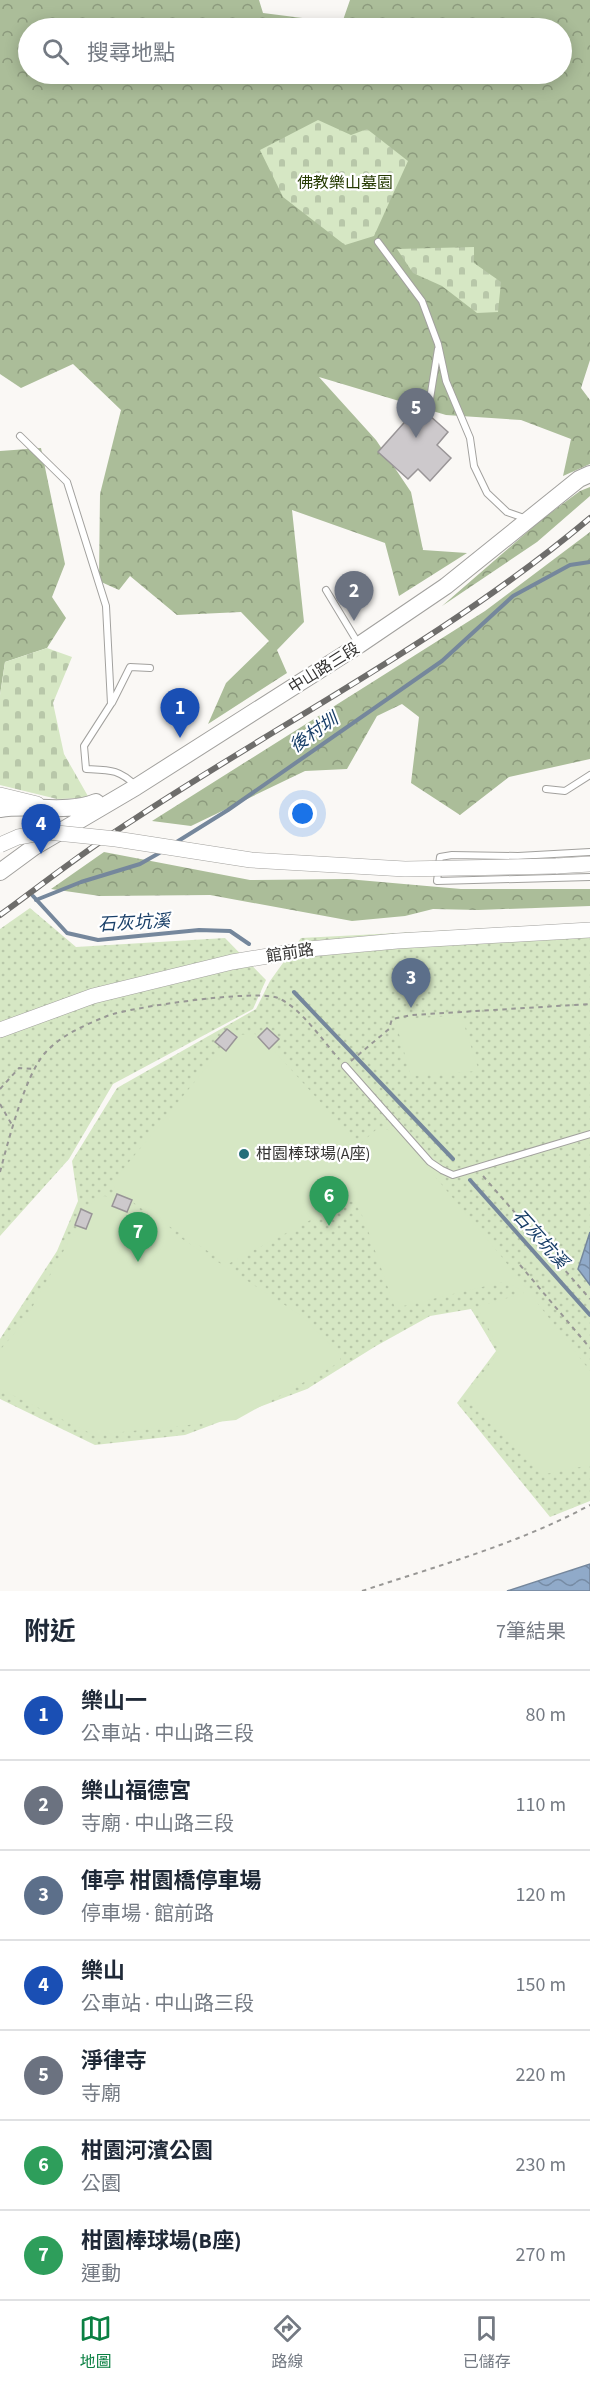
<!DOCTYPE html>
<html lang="zh-TW">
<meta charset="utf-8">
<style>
body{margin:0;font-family:"Source Sans 3","Noto Sans TC",sans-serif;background:#f2f2f3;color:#1f2937}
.you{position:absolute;left:303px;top:814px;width:21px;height:21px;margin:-15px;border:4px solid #fff;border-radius:50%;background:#1a73e8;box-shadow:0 0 0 9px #1a73e833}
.badge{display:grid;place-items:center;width:39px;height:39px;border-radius:50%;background:#0b8043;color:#fff;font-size:20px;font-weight:700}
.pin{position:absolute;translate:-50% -50px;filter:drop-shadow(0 2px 3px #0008)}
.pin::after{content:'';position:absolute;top:32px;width:21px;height:18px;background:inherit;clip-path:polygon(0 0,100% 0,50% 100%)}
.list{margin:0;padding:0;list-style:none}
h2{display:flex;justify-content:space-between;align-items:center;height:78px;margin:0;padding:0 24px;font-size:26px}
h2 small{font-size:20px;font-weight:400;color:#747a83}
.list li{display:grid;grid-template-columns:39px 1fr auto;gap:18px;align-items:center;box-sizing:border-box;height:90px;padding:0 24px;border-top:2px solid #e0e1e3}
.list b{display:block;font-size:22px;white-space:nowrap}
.list p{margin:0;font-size:20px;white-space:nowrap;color:#747a83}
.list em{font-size:20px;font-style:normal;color:#747a83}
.icon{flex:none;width:33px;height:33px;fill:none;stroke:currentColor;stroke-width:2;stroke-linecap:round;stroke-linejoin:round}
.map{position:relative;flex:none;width:590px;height:1591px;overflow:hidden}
.search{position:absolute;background:#fff;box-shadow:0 3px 15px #0003;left:18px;right:18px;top:18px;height:66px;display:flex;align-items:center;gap:15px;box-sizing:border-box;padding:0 21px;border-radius:33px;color:#747a83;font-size:22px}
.sheet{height:708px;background:#fff}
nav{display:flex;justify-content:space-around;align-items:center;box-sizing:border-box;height:84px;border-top:2px solid #e0e1e3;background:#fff;font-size:16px;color:#747a83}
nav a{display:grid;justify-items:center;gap:3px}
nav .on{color:#0b8043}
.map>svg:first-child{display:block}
.forest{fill:url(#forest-crowns);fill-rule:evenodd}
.cemetery{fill:url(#cemetery-stones)}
.park{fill:url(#park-dots)}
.pitch{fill:#d6e7c4}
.water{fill:url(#water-waves);stroke:#75879c;stroke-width:1.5}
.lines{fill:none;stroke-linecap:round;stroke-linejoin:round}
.stream{stroke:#75879c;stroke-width:4}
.building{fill:#cdc9cc;stroke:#999597;stroke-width:1.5}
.service-casing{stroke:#a2a19e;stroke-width:8}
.tertiary-casing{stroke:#a2a19e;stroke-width:16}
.secondary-casing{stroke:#a2a19e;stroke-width:18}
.path{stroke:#989795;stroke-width:2;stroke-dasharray:4.5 4.5;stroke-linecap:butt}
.service{stroke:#fff;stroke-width:6}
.tertiary{stroke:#fff;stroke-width:15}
.secondary{stroke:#fff;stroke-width:16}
.rail-casing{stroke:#6e6d6b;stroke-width:6}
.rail{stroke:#fff;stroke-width:4;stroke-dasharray:11;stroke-linecap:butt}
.tertiary-bridge-casing{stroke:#a2a19e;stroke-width:16;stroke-linecap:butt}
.tertiary-bridge{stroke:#fff;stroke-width:15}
.poi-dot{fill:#266f7a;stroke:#fff;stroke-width:2}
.labels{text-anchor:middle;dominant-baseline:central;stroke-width:4.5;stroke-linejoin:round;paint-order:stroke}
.park-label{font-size:16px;fill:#253a01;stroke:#fff}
.street-label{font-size:16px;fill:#353433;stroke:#fff}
.poi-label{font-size:16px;fill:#353433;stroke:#fff;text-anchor:start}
.water-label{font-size:18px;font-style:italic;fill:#193f68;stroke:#fff}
</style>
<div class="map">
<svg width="590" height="1591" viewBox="0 0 590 1591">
<defs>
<pattern id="forest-crowns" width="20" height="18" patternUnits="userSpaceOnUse" patternTransform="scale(1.5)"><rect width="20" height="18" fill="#abbd99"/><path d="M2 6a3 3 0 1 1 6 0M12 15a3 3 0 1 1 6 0" fill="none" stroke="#8c9a7d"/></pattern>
<pattern id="cemetery-stones" width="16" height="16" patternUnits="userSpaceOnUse" patternTransform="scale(1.5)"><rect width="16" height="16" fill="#d6e7c4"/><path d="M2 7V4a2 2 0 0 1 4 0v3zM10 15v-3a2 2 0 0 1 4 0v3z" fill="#b8c7a9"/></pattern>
<pattern id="park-dots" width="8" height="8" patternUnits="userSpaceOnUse" patternTransform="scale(1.5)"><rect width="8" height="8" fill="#d6e7c4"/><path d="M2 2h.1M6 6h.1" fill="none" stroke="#b8c7a9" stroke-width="1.8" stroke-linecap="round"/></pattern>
<pattern id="water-waves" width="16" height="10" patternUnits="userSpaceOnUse" patternTransform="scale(1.5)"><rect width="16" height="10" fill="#90aac9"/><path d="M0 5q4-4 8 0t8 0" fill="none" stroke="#768ba4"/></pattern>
</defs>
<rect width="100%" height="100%" fill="#faf8f5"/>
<path class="forest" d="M0,0H259L263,13L342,23L350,0H590V360L581,388L590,400V464L563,476L571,439L521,420L446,415L319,377L376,440L411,492L423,550L467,553L399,596L385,543L292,510L304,622L277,650L287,673L208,724L226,683L269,641L241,612L177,615L130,576L119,590L99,581L100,494L121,410L73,364L21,388L0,374ZM28,28H562V74H28Z
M41,448L65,564L52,597L66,618L47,648L5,662L0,695V451Z
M590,487V496L537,542L442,606L541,520L580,491Z
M590,532V759L509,777L460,815L411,783L419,717L402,704L377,716L347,769L305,771L191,826L152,821L485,611Z
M104,852L250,880L347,879L461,889H590V906L478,910L433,909L405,916L352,921L210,895L100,896L51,889Z"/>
<path class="cemetery" d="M318,120L351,135L367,129L408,161L374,236L345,245L283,197L260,150Z
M474,247V263L501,282L498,312L477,313L442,286L413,273L397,249Z
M47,648L72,657L53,703L64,754L89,798L57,799L0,785V695L5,662Z"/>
<path class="park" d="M30,908L76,947L225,938L266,980L253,1009L113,1084L69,1159L0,1236V929Z
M590,923V1501L550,1517L457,1403L496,1351L471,1309L430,1316L376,1346L307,1389L185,1435L95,1445L0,1399V1339L57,1251L78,1201L72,1161L117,1088L256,1009L270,981L301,938Z"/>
<path class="pitch" d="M461,1015L479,1071L411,1076L395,1020Z
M259,1034L359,1145L378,1128L398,1132L501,1256L590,1371V1465L541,1475L467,1394L500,1350L477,1307L524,1293L507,1281L395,1308L364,1219L349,1191L335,1207L228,1264L139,1207L111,1184L233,1035Z
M105,1196L134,1208L302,1316L340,1355V1362L236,1420L94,1435L0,1389V1350L24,1322L88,1207L96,1198Z"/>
<path class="water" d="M590,1232V1285L578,1269Z
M590,1564V1591H507Z"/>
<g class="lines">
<path class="stream" d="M175,843L228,810L442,661L513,596L570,565L590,562
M33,896L67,933L98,940L199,930L230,931L249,944
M36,900L81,882L140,864L161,852
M294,992L453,1159
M470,1180L590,1315"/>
</g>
<path class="building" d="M419,406L448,432L437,445L451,458L430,481L418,469L408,479L378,452Z
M267,1028L279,1039L269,1049L258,1037Z
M227,1029L237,1037L226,1051L215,1042Z
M117,1194L132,1200L127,1212L112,1206Z
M81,1209L92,1214L86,1229L75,1225Z"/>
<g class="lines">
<defs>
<path id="service" d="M378,242L422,301L438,344L446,381L470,438L474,466L487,493L507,512L527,519
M429,405L438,349
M20,436L67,482L106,606L111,704L84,746L86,769C110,770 119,769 136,786
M326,590L358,643
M112,703L130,667L150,668
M546,789L565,791L590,775
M590,852L518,856L452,855L440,857L437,881L590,877
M345,1066L430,1162L442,1170L453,1175L590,1134"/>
<path id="tertiary" d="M0,795L37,804
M556,866L590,864
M0,1030L93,996L232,962L309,949L397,941L590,930"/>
<path id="secondary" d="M0,809C32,804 66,814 96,802
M0,872L34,847L136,787L359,645L446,586L579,479L590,474"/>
</defs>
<use href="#service" class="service-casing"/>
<use href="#tertiary" class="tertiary-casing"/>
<use href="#secondary" class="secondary-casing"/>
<path class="path" d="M351,1061L389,1029L392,1019L412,1015L590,1004
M0,1089L19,1068L35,1069
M0,1104L12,1125
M0,1172C8,1142 25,1075 45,1053C61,1035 85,1025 107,1016C131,1007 256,989 278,998C300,1007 323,1041 339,1059
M483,1176L590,1299
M520,1265L590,1348
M362,1591C440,1565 518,1544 590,1505"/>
<use href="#service" class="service"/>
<use href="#tertiary" class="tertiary"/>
<use href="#secondary" class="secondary"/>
<defs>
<path id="rail" d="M0,915C44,883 87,849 133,820C285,720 450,636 590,518"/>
</defs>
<use href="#rail" class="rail-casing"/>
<use href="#rail" class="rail"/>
<defs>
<path id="tertiary-bridge" d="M0,845L18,837L47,832L116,839L251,860L405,869L556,866"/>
</defs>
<use href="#tertiary-bridge" class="tertiary-bridge-casing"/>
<use href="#tertiary-bridge" class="tertiary-bridge"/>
</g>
<circle class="poi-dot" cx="244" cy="1154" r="6"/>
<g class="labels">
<g class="park-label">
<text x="345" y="183">佛教樂山墓園</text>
</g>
<g class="street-label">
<text transform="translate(324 668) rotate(-32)">中山路三段</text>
<text transform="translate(290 953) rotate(-9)">館前路</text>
</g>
<g class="poi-label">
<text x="256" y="1154">柑園棒球場(A座)</text>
</g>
<g class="water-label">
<text transform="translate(314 733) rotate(-35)">後村圳</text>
<text transform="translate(134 923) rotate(-3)">石灰坑溪</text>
<text transform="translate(540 1239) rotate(48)">石灰坑溪</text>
</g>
</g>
</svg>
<div class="you"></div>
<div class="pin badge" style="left:180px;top:738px;background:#1a4fb4">1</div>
<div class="pin badge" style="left:354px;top:621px;background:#6b7280">2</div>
<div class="pin badge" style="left:411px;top:1008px;background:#5c6f8a">3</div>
<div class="pin badge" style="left:41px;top:854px;background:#1a4fb4">4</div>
<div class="pin badge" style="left:416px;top:438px;background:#6b7280">5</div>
<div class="pin badge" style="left:329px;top:1226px;background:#2e9e5b">6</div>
<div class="pin badge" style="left:138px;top:1262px;background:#2e9e5b">7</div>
<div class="search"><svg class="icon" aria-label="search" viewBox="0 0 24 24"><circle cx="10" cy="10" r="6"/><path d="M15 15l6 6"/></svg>搜尋地點</div>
</div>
<section class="sheet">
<h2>附近<small>7筆結果</small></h2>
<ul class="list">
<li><span class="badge" style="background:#1a4fb4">1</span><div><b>樂山一</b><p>公車站 · 中山路三段</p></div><em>80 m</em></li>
<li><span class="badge" style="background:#6b7280">2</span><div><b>樂山福德宮</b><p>寺廟 · 中山路三段</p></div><em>110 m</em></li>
<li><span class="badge" style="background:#5c6f8a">3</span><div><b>俥亭 柑園橋停車場</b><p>停車場 · 館前路</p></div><em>120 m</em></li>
<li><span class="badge" style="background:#1a4fb4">4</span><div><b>樂山</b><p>公車站 · 中山路三段</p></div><em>150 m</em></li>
<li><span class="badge" style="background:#6b7280">5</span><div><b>淨律寺</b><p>寺廟</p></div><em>220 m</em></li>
<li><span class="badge" style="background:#2e9e5b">6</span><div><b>柑園河濱公園</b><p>公園</p></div><em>230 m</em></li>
<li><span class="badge" style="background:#2e9e5b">7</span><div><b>柑園棒球場(B座)</b><p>運動</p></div><em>270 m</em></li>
</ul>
</section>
<nav>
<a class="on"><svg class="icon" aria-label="map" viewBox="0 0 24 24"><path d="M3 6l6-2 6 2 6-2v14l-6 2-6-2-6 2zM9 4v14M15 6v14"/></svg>地圖</a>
<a><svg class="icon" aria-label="directions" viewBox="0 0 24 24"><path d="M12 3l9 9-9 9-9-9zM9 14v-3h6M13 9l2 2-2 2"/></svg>路線</a>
<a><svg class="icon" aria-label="saved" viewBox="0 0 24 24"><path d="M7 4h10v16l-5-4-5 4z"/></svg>已儲存</a>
</nav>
